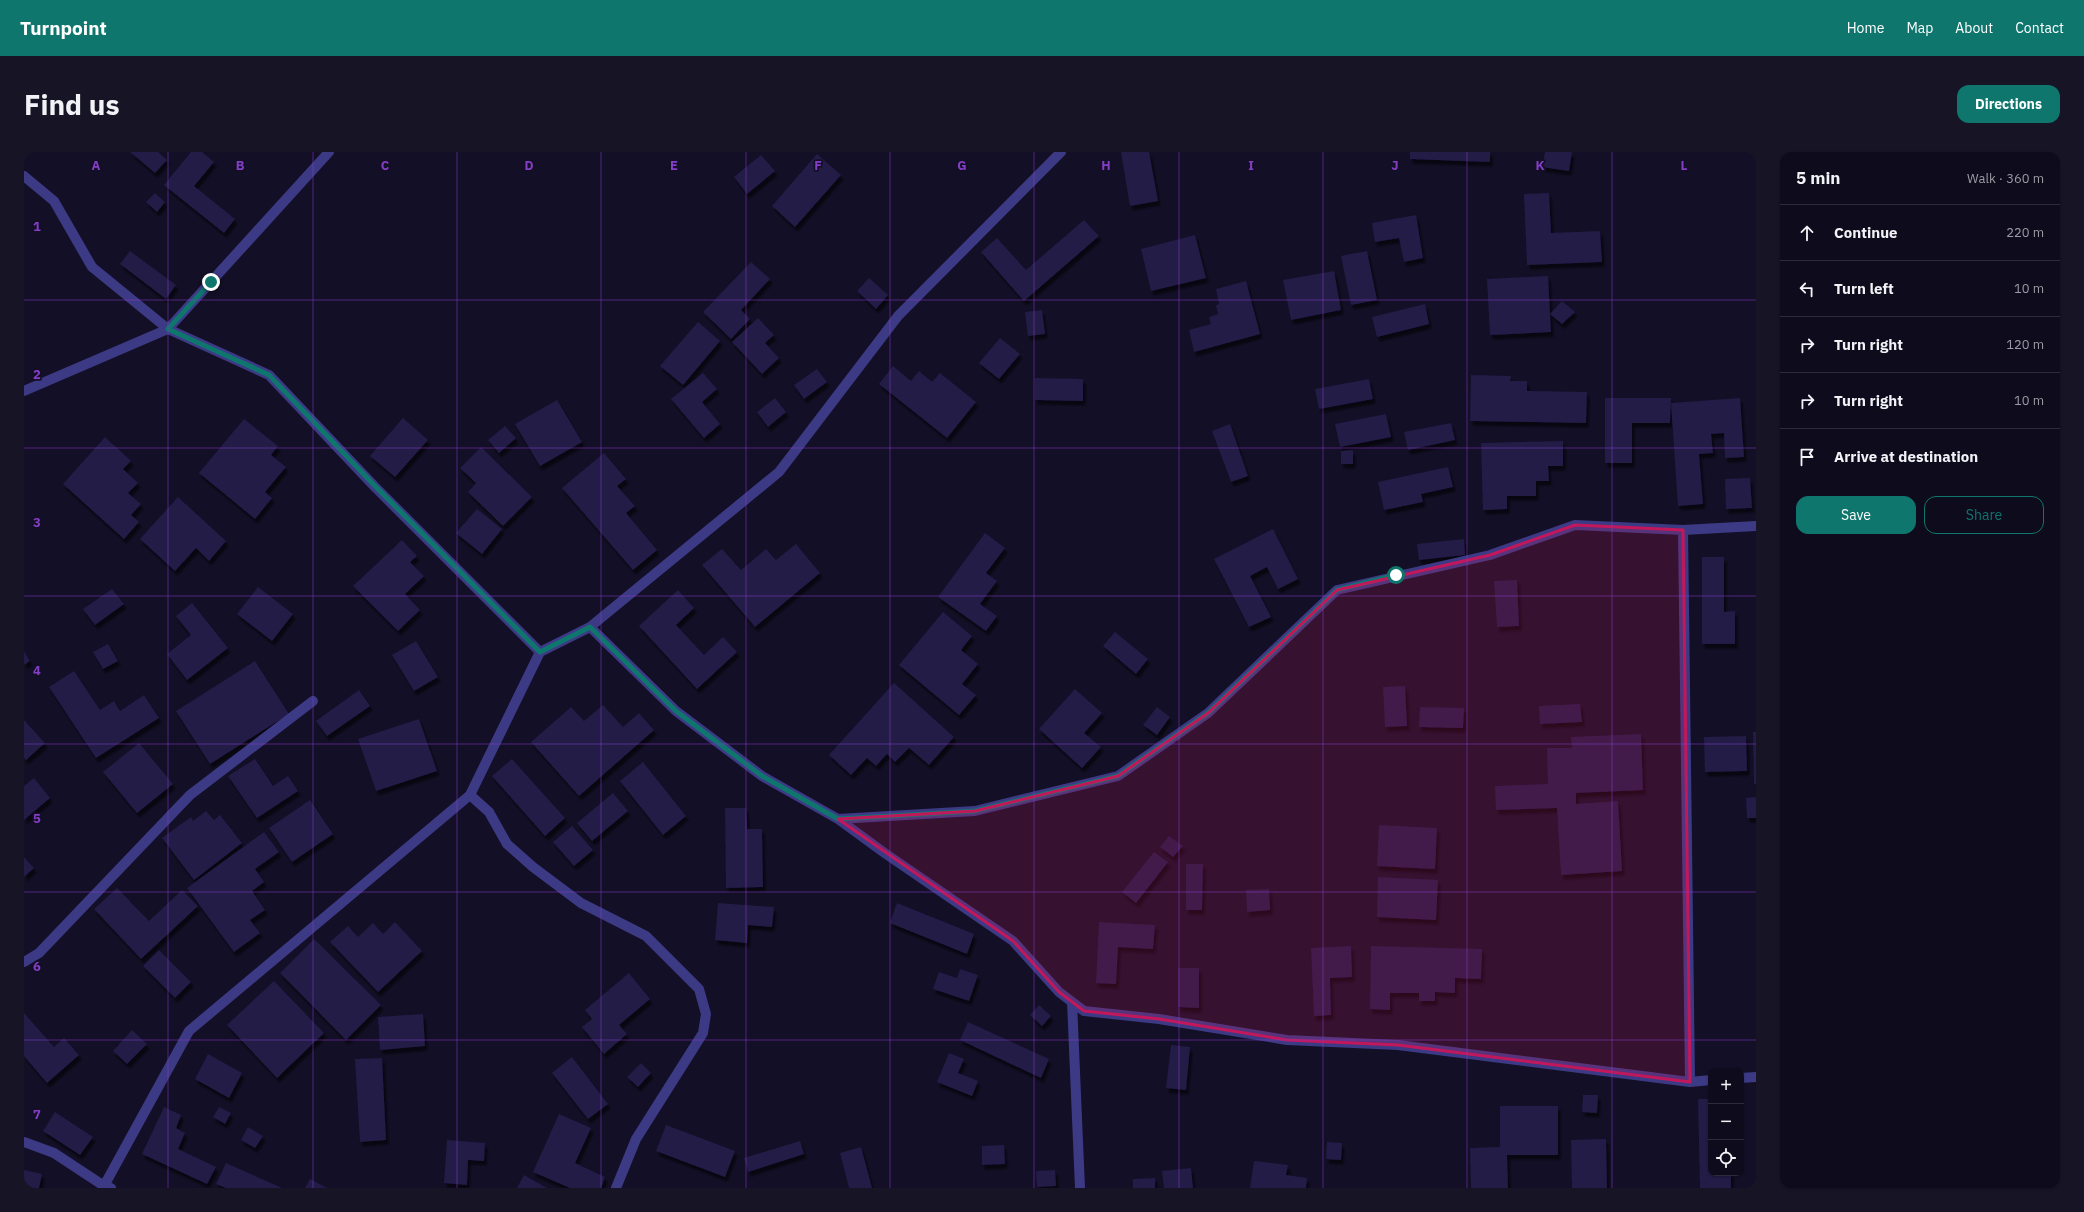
<!DOCTYPE html>
<meta charset="utf-8">
<style>
body{margin:0;font-family:"IBM Plex Sans",sans-serif;background:#171425;color:#f1f3f6}
.controls{position:absolute;right:12px;bottom:12px;display:grid;overflow:hidden;border-radius:8px;box-shadow:0 1px 3px #0004}
.controls button{width:36px;height:36px;display:grid;place-items:center;padding:0;border:0;border-bottom:1px solid #2e2b3b;background:#0e0b1c;color:#f1f3f6;font:20px sans-serif}
.stop{position:absolute;width:12px;height:12px;margin:-9px;border:3px solid #0f766e;border-radius:50%;background:#fff}
.stop.end{background:#0f766e;border-color:#fff;box-shadow:0 1px 4px #0008}
.list{margin:0;padding:0;list-style:none}
h2{display:flex;justify-content:space-between;align-items:center;height:52px;margin:0;padding:0 16px;font-size:17px}
h2 small{font-size:13px;font-weight:400;color:#9b9ba3}
.list li{display:grid;grid-template-columns:26px 1fr auto;gap:12px;align-items:center;box-sizing:border-box;height:56px;padding:0 16px;border-top:1px solid #2e2b3b}
.list b{display:block;font-size:15px;white-space:nowrap}
.list em{font-size:13px;font-style:normal;color:#9b9ba3}
.actions{display:flex;gap:8px;padding:12px 16px}
.actions a{flex:1;padding:9px 0;border:1px solid #0f766e;border-radius:12px;text-align:center;font-size:14px;color:#0f766e}
.actions .main{background:#0f766e;color:#fff}
.icon{flex:none;width:22px;height:22px;fill:none;stroke:currentColor;stroke-width:2;stroke-linecap:round;stroke-linejoin:round}
.map{position:relative;flex:none;width:1732px;height:1036px;overflow:hidden;border-radius:12px}
header{display:flex;align-items:center;gap:24px;box-sizing:border-box;height:56px;padding:0 20px;background:#0f766e;color:#fff}
header strong{font-size:19px}
nav{display:flex;gap:22px;margin-inline-start:auto;font-size:14px}
.intro{display:flex;align-items:center;justify-content:space-between;box-sizing:border-box;height:96px;padding:0 24px}
h1{margin:0;font-size:28px}
.button{padding:10px 18px;border-radius:12px;background:#0f766e;color:#fff;font-size:14px;font-weight:700}
main{display:flex;gap:24px;padding:0 24px}
aside{flex:1;background:#0e0b1c;border-radius:12px;box-shadow:0 1px 3px #0004}
.map>svg:first-child{display:block}
.building{fill:#241b47;filter:url(#shadow)}
.lines{fill:none;stroke-linecap:round;stroke-linejoin:round}
.street{stroke:#3d3a85;stroke-width:10}
.route{stroke:#0f766e;stroke-width:5}
.marked{fill:#c2185b;fill-opacity:0.2;stroke:#c2185b;stroke-width:3;stroke-linejoin:round}
.grid{fill:none;stroke:#843dc5;stroke-width:1;stroke-opacity:0.55}
.grid-label{font-size:13px;text-anchor:middle;font-weight:bold;fill:#843dc5;stroke:#130f26;stroke-width:3.5;stroke-linejoin:round;paint-order:stroke}
</style>
<header>
<strong>Turnpoint</strong>
<nav><a>Home</a><a>Map</a><a>About</a><a>Contact</a></nav>
</header>
<div class="intro"><h1>Find us</h1><a class="button">Directions</a></div>
<main>
<div class="map">
<svg width="1732" height="1036" viewBox="0 0 1732 1036">
<defs>
<filter id="shadow"><feDropShadow dx="2.5" dy="4.5" stdDeviation="1" flood-color="#0009"/></filter>
</defs>
<rect width="100%" height="100%" fill="#130f26"/>
<path class="building" d="M106,0H134L143,8L131,21Z
M167,0H178L190,10L170,34L211,67L200,81L140,33Z
M1097,0H1125L1134,49L1106,54Z
M1386,0H1466V10L1386,7Z
M1521,0H1548L1545,19L1518,15Z
M793,2L817,23L771,75L748,54Z
M737,3L751,19L723,42L710,25Z
M131,41L141,50L133,60L122,50Z
M1525,41L1527,81L1576,79L1578,110L1503,113L1500,42Z
M1392,63L1399,106L1380,110L1375,86L1351,90L1348,71Z
M1060,68L1075,84L1000,149L957,100L973,86L1002,118Z
M1171,83L1182,126L1127,139L1117,97Z
M106,99L152,133L142,147L96,112Z
M1343,99L1353,148L1327,153L1317,104Z
M727,110L746,127L717,158L726,167L707,187L679,160Z
M1310,119L1317,158L1267,168L1259,128Z
M1524,124L1527,180L1466,183L1463,127Z
M845,126L864,143L852,157L833,139Z
M1222,129L1236,182L1170,200L1165,178L1187,172L1185,165L1194,162L1192,153L1195,152L1192,137Z
M1538,149L1551,160L1538,172L1526,162Z
M1401,152L1405,172L1353,185L1348,165Z
M1018,158L1021,182L1004,184L1001,160Z
M734,166L750,183L741,191L755,206L738,222L708,190Z
M674,170L696,189L659,233L636,214Z
M976,186L996,202L975,227L955,211Z
M869,214L887,229L895,219L908,230L916,221L952,250L923,286L855,232Z
M793,217L803,230L780,247L770,233Z
M679,221L693,237L678,250L696,272L680,286L647,247Z
M1447,223L1487,224L1486,229H1503V239L1563,240L1562,271L1446,269Z
M1011,226L1059,227V249L1011,248Z
M1345,227L1349,247L1295,257L1291,237Z
M751,246L762,260L744,275L733,260Z
M1581,246H1647L1646,271H1608V311H1581Z
M1716,246L1720,305L1701,306L1700,281L1687,282L1689,301L1675,302L1679,352L1654,354L1647,251Z
M533,248L558,290L516,314L491,272Z
M1362,262L1367,285L1316,295L1311,272Z
M379,266L404,288L371,325L346,304Z
M220,267L254,294L247,303L262,315L241,340L248,346L231,367L175,321Z
M1427,271L1431,288L1384,298L1380,280Z
M1206,272L1224,324L1207,330L1188,279Z
M481,274L492,286L475,301L464,288Z
M81,285L107,309L99,317L114,331L104,341L117,352L107,363L115,370L100,387L39,332Z
M1539,289V314H1524L1525,329H1512V344H1483V357L1459,358L1457,291Z
M457,295L508,345L479,374L444,340L452,331L436,316Z
M1329,298V312H1317V299Z
M580,301L602,327L593,334L611,354L602,361L633,398L609,418L538,336Z
M1424,315L1429,335L1397,342L1399,350L1360,358L1354,330Z
M1726,326L1728,356L1702,357L1701,327Z
M154,345L202,389L185,409L172,396L151,419L116,387Z
M453,357L478,377L458,402L432,381Z
M1249,377L1274,427L1254,437L1243,415L1226,424L1247,465L1225,475L1190,407Z
M961,381L981,396L962,421L973,429L956,452L973,464L962,479L914,445Z
M1440,387L1441,403L1395,408L1393,392Z
M378,388L393,404L386,410L400,424L381,442L396,458L374,479L329,434Z
M772,392L796,421L731,475L678,413L698,397L717,418L742,397L752,408Z
M1678,405H1700V460L1711,459V492H1678Z
M1493,428L1495,474L1473,475L1470,429Z
M234,435L269,462L248,489L213,462Z
M88,437L100,452L71,473L59,457Z
M654,438L670,456L652,473L680,503L699,485L713,500L673,537L615,474Z
M168,451L204,496L163,528L143,502L167,483L152,464Z
M919,460L948,484L937,498L954,512L938,532L952,543L935,563L875,513Z
M1091,480L1124,507L1112,522L1079,494Z
M392,489L414,525L390,539L368,503Z
M84,492L94,509L79,517L69,500Z
M0,499L6,509L0,513Z
M231,509L265,562L186,612L152,559Z
M50,519L76,558L90,549L96,559L120,543L135,566L72,606L25,535Z
M870,531L930,585L905,613L885,596L871,610L863,602L852,614L843,606L827,623L805,603Z
M1381,534L1383,574L1361,575L1359,535Z
M1051,537L1078,561L1060,581L1077,595L1058,616L1015,577Z
M335,538L346,554L303,584L292,569Z
M1556,552L1558,570L1516,572L1515,554Z
M579,553L599,575L615,561L630,578L555,644L507,590L547,555L560,569Z
M1133,555L1146,565L1133,583L1119,573Z
M1396,555L1440,556L1439,576L1395,575Z
M395,567L413,619L352,639L334,587Z
M0,568L21,591L2,608L0,606Z
M1729,580H1732V632H1730Z
M1617,582L1619,638L1552,641V652L1594,649L1598,719L1537,723L1533,656L1472,658L1471,634L1524,632L1523,596H1548L1547,585Z
M1722,584L1723,619L1681,620L1680,585Z
M115,591L149,632L113,661L79,620Z
M231,607L249,634L264,624L274,639L233,666L204,624Z
M488,607L541,666L521,684L468,624Z
M619,610L662,664L639,683L596,629Z
M10,626L26,646L0,668V634Z
M589,641L604,659L568,689L553,671Z
M1732,645V666H1723L1722,646Z
M286,648L309,682L268,710L245,676Z
M701,656H722L723,677H738L739,735L702,736Z
M182,659L190,668L196,663L218,691L170,728L138,686L167,665L169,669Z
M1355,673L1413,676L1411,717L1353,714Z
M548,674L569,698L550,714L529,690Z
M240,680L255,700L231,717L240,730L228,739L241,758L226,768L236,781L210,800L163,736Z
M1145,684L1159,694L1149,705L1136,695Z
M1130,700L1144,710L1112,751L1098,740Z
M0,705L10,716L0,725Z
M1162,712H1179L1178,758H1162Z
M1354,725L1414,728L1412,768L1353,765Z
M93,736L125,769L158,738L174,754L117,807L70,757Z
M1245,737L1246,758L1223,760L1222,738Z
M694,751L750,755L748,775L724,773L723,791L691,788Z
M873,751L950,782L943,802L866,771Z
M371,770L398,799L354,840L306,790L324,774L334,785L349,771L359,782Z
M1075,770L1131,773L1129,797L1094,795L1092,832L1072,831Z
M290,787L357,853L322,888L256,821Z
M1327,794L1328,825L1306,826L1307,863L1290,864L1287,796Z
M1347,794L1458,797L1457,827L1431,826V841L1411,840V849H1395V841H1366V858L1346,857Z
M135,798L167,830L151,846L119,814Z
M1154,816H1175V856L1154,855Z
M936,817L954,823L945,849L909,837L915,820L933,826Z
M605,821L626,847L595,873L603,882L580,902L558,875L568,867L561,858Z
M250,829L300,881L253,926L203,873Z
M1015,853L1027,864L1018,874L1006,863Z
M0,861L30,895L40,886L55,903L23,931L0,904Z
M399,862L401,894L356,898L354,865Z
M944,870L1025,907L1017,926L936,888Z
M108,878L123,892L103,912L89,899Z
M1147,893L1166,895L1162,938L1142,936Z
M925,901L940,907L934,921L954,929L948,944L913,930Z
M184,902L218,921L205,946L171,927Z
M548,905L584,952L564,967L528,921Z
M358,906L362,988L336,990L331,907Z
M617,911L627,921L614,935L603,925Z
M1559,943H1574L1573,961L1558,960Z
M1674,947H1687V1021H1707V1036H1676Z
M1476,954H1534V1003H1483L1484,1036H1447L1446,996L1476,995Z
M140,955L157,963L152,976L161,981L154,997L192,1015L183,1032L118,1002Z
M195,955L207,961L201,972L189,965Z
M31,960L69,985L56,1003L19,979Z
M535,962L567,976L551,1011L581,1025L577,1036H546L509,1020Z
M642,973L711,999L701,1025L632,999Z
M224,975L239,984L231,996L217,988Z
M1582,987L1583,1036H1548L1547,988Z
M423,988L461,991L460,1009L444,1008L443,1033L420,1031Z
M776,989L780,1002L724,1020L720,1006Z
M1303,990L1318,991L1317,1008L1302,1007Z
M980,993L981,1012L958,1013V994Z
M837,995L848,1036H825L816,1001Z
M1230,1009L1264,1013L1262,1023L1283,1026L1282,1036H1226Z
M202,1011L258,1036H202L192,1032Z
M1167,1016L1169,1036H1140L1138,1019Z
M0,1018L18,1022L15,1036H0Z
M1031,1018L1032,1034L1013,1035L1012,1019Z
M500,1023L523,1036H493Z
M1131,1026V1036H1109V1027Z
M286,1027L303,1036H281Z"/>
<g class="lines">
<path class="street" d="M0,24L30,49L68,115L144,177L245,223L351,335L516,500
M0,239L144,177L305,0
M1659,378L1666,930
M566,475L652,559L738,624L814,667L862,702L989,789L1035,840L1060,859L1135,867L1263,888L1374,893L1666,930L1687,928
M446,643L465,660L483,692L509,715L557,751L622,784L675,837L682,862L679,881L612,987L592,1036
M814,667L951,659L1094,624L1184,561L1313,438L1466,403L1551,373L1659,378L1732,374
M0,810L15,801L166,643L289,549
M1048,850L1056,1036
M1717,926L1732,925
M0,990L30,1001L80,1034L87,1036
M80,1034L165,879L446,643L516,500L566,475L755,320L874,164L1037,0"/>
</g>
<g class="lines">
<path class="route" d="M187,130L144,177L245,223L351,334L516,500L566,475L652,559L738,624L814,667L936,660L951,659L1094,624L1184,561L1313,438L1372,423"/>
</g>
<path class="marked" d="M1551,373L1659,378L1666,930L1374,893L1263,888L1135,867L1060,859L1035,840L989,789L814,667L951,659L1094,624L1184,561L1313,438L1466,403Z"/>
<path class="grid" d="M144,0V1036M289,0V1036M433,0V1036M577,0V1036M722,0V1036M866,0V1036M1010,0V1036M1155,0V1036M1299,0V1036M1443,0V1036M1588,0V1036M0,148H1732M0,296H1732M0,444H1732M0,592H1732M0,740H1732M0,888H1732"/>
<g class="grid-label">
<text x="72" y="18">A</text>
<text x="216" y="18">B</text>
<text x="361" y="18">C</text>
<text x="505" y="18">D</text>
<text x="650" y="18">E</text>
<text x="794" y="18">F</text>
<text x="938" y="18">G</text>
<text x="1082" y="18">H</text>
<text x="1227" y="18">I</text>
<text x="1371" y="18">J</text>
<text x="1516" y="18">K</text>
<text x="1660" y="18">L</text>
<text x="13" y="79">1</text>
<text x="13" y="227">2</text>
<text x="13" y="375">3</text>
<text x="13" y="523">4</text>
<text x="13" y="671">5</text>
<text x="13" y="819">6</text>
<text x="13" y="967">7</text>
</g>
</svg>
<div class="controls">
<button>+</button>
<button>−</button>
<button><svg class="icon" aria-label="locate" viewBox="0 0 24 24"><circle cx="12" cy="12" r="6"/><path d="M12 2v4M12 18v4M2 12h4M18 12h4"/></svg></button>
</div>
<div class="stop" style="left:1372px;top:423px"></div>
<div class="stop end" style="left:187px;top:130px"></div>
</div>
<aside>
<h2>5 min<small>Walk · 360 m</small></h2>
<ul class="list">
<li><svg class="icon" aria-label="ahead" viewBox="0 0 24 24"><path d="M12 20V5M6 11l6-6 6 6"/></svg><div><b>Continue</b></div><em>220 m</em></li>
<li><svg class="icon" aria-label="left" viewBox="0 0 24 24"><path d="M17 20v-9H6M10 6l-5 5 5 5"/></svg><div><b>Turn left</b></div><em>10 m</em></li>
<li><svg class="icon" aria-label="right" viewBox="0 0 24 24"><path d="M7 20v-9h11M14 6l5 5-5 5"/></svg><div><b>Turn right</b></div><em>120 m</em></li>
<li><svg class="icon" aria-label="right" viewBox="0 0 24 24"><path d="M7 20v-9h11M14 6l5 5-5 5"/></svg><div><b>Turn right</b></div><em>10 m</em></li>
<li><svg class="icon" aria-label="arrive" viewBox="0 0 24 24"><path d="M6 21V4h12l-3 4 3 4H6"/></svg><div><b>Arrive at destination</b></div></li>
</ul>
<div class="actions"><a class="main">Save</a><a>Share</a></div>
</aside>
</main>
